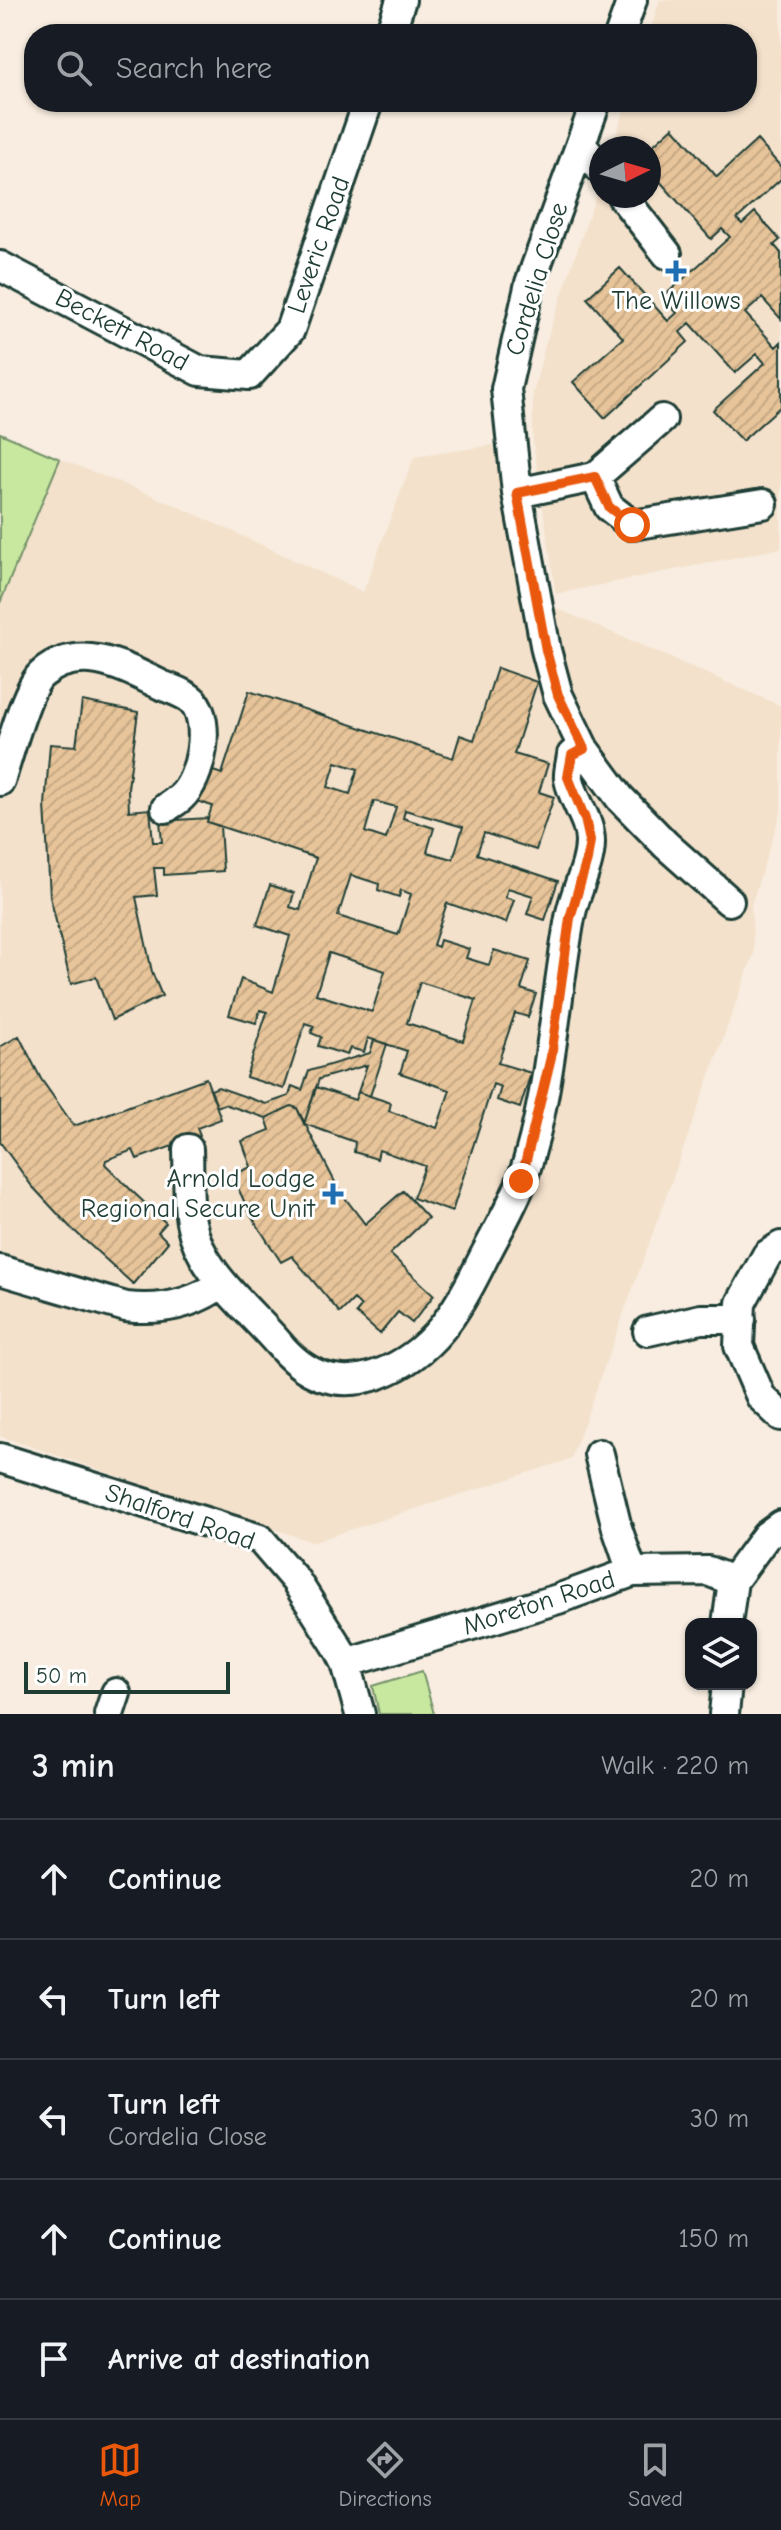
<!DOCTYPE html>
<meta charset="utf-8">
<style>
body{margin:0;font-family:"Comic Neue",sans-serif;background:#242831;color:#f1f3f6}
.controls{position:absolute;right:24px;bottom:24px;display:grid;overflow:hidden;border-radius:16px;box-shadow:0 2px 6px #0004}
.controls button{width:72px;height:72px;display:grid;place-items:center;padding:0;border:0;border-bottom:2px solid #363941;background:#171b24;color:#f1f3f6;font:40px sans-serif}
.compass{position:absolute;left:589px;top:136px;width:72px;height:72px;border-radius:50%;background:#171b24;box-shadow:0 2px 6px #0004;rotate:85deg}
.scale{position:absolute;left:24px;bottom:20px;width:206px;box-sizing:border-box;padding-left:8px;border:4px solid #1f3d34;border-top:0;font-size:22px;line-height:28px;white-space:nowrap;color:#1f3d34;-webkit-text-stroke:6px #fff;paint-order:stroke}
.stop{position:absolute;width:24px;height:24px;margin:-18px;border:6px solid #ea580c;border-radius:50%;background:#fff}
.stop.end{background:#ea580c;border-color:#fff;box-shadow:0 2px 8px #0008}
.list{margin:0;padding:0;list-style:none}
h2{display:flex;justify-content:space-between;align-items:center;height:104px;margin:0;padding:0 32px;font-size:34px}
h2 small{font-size:26px;font-weight:400;color:#9ea1a6}
.list li{display:grid;grid-template-columns:52px 1fr auto;gap:24px;align-items:center;box-sizing:border-box;height:120px;padding:0 32px;border-top:2px solid #363941}
.list b{display:block;font-size:30px;white-space:nowrap}
.list p{margin:0;font-size:26px;white-space:nowrap;color:#9ea1a6}
.list em{font-size:26px;font-style:normal;color:#9ea1a6}
.icon{flex:none;width:44px;height:44px;fill:none;stroke:currentColor;stroke-width:2;stroke-linecap:round;stroke-linejoin:round}
.map{position:relative;flex:none;width:781px;height:1714px;overflow:hidden}
.search{position:absolute;background:#171b24;box-shadow:0 2px 6px #0004;left:24px;right:24px;top:24px;height:88px;display:flex;align-items:center;gap:20px;box-sizing:border-box;padding:0 28px;border-radius:32px;color:#9ea1a6;font-size:30px}
.sheet{height:704px;background:#171b24}
nav{display:flex;justify-content:space-around;align-items:center;box-sizing:border-box;height:112px;border-top:2px solid #363941;background:#171b24;font-size:22px;color:#9ea1a6}
nav a{display:grid;justify-items:center;gap:4px}
nav .on{color:#ea580c}
.map>svg:first-child{display:block}
.built{fill:#f3e1cb}
.green{fill:#c9e89f;stroke:#74926a;stroke-width:2}
.building{fill:url(#building-hatch);stroke:#1f3d34;stroke-width:2;fill-rule:evenodd}
.lines{fill:none;stroke-linecap:round;stroke-linejoin:round}
.minor-casing{stroke:#1f3d34;stroke-width:34}
.minor{stroke:#fff;stroke-width:28}
.route{stroke:#ea580c;stroke-width:10}
.poi-dot{fill:#1f6fb2;stroke:#fff;stroke-width:3}
.labels{text-anchor:middle;dominant-baseline:central;stroke-width:6;stroke-linejoin:round;paint-order:stroke}
.street-label{font-size:26px;fill:#1f3d34;stroke:#fff}
.poi-label{font-size:26px;fill:#1f3d34;stroke:#fff}
</style>
<div class="map">
<svg width="781" height="1714" viewBox="0 0 781 1714">
<defs>
<pattern id="building-hatch" width="6" height="6" patternUnits="userSpaceOnUse" patternTransform="scale(2)"><rect width="6" height="6" fill="#e7c499"/><path d="M-1 1l2-2M0 6l6-6M5 7l2-2" fill="none" stroke="#c6a984"/></pattern>
</defs>
<rect width="100%" height="100%" fill="#f8ede0"/>
<filter id="ink" filterUnits="userSpaceOnUse"><feTurbulence type="fractalNoise" baseFrequency=".0125" numOctaves="2"/><feDisplacementMap in="SourceGraphic" scale="16" xChannelSelector="R" yChannelSelector="G"/><feConvolveMatrix kernelMatrix="1 2 1 2 8 2 1 2 1" color-interpolation-filters="sRGB"/></filter>
<g filter="url(#ink)">
<path class="built" d="M660,0H781V548L556,594L533,441V394L545,345L601,180V196H649V148H612L627,102H747V34H649Z
M494,445L526,600L558,609L781,706V812L751,905L754,953L571,1459L312,1542L0,1436V603L60,459L173,504L363,592L414,457Z"/>
<path class="green" d="M0,433L60,459L0,603Z
M422,1671L434,1714H379L373,1686Z"/>
<path class="building" d="M673,127L717,177L757,140L781,167V179L737,219L742,224L755,212L780,240L774,245L781,253V319L762,298L745,313L776,347L781,342V406L742,441L713,410L765,363L757,354L735,373L690,323L680,332L688,342L605,418L573,382L623,338L587,298L620,268L668,321L677,313L663,297L730,237L722,229L711,239L649,169V149Z
M497,668L537,682L514,754L548,764L539,792L554,797L536,850L484,833L477,854L558,881L545,920L527,914L533,896L508,888L505,897L514,900L506,923L447,903L433,945L438,947L440,940L469,949L466,958L489,965L494,950L530,961L521,989L536,994L528,1017L515,1013L498,1063L531,1073L520,1108L497,1100L501,1087L493,1084L452,1212L413,1198L425,1166L379,1150L377,1159L354,1152L355,1142L304,1124L316,1087L355,1100L358,1092L391,1103L389,1111L437,1128L450,1090L400,1073L407,1051L368,1038L364,1052L350,1048L347,1055L318,1046L321,1037L311,1033L314,1026L305,1023L284,1089L246,1077L267,1012L260,1010L256,1023L229,1015L241,979L273,992L290,936L257,925L270,885L294,893L290,907L300,910L316,858L207,822L212,806L197,801L207,769L222,774L249,691L453,758L460,735L474,740ZM336,762L358,769L350,794L328,787ZM374,801L396,807L386,839L365,832ZM405,810L463,827L453,859L427,852L434,828L403,818ZM351,875L379,884L378,890L399,897L401,890L411,894L398,935L338,916ZM329,953L385,971L372,1012L316,994ZM420,982L476,1000L463,1041L407,1023Z
M82,701L138,712L128,788L129,811L150,809L153,842H162L160,821L208,818L207,822L220,826L223,871L164,875V868H154L157,895L136,897L152,972L162,996L112,1020L96,977L71,984L50,896L45,805L50,744L76,746Z
M19,1036L41,1079L74,1126L206,1078L221,1119L197,1128L200,1136L137,1159L133,1150L106,1160L105,1164L133,1192L166,1223L158,1232L168,1242L133,1284L69,1226L31,1185L0,1142V1047Z
M374,1040L387,1044L370,1096L358,1092L367,1065L319,1079L304,1124L297,1108L291,1106L266,1118L224,1104L217,1107L211,1090L218,1087L266,1104L289,1096L292,1086L302,1090L309,1071L370,1053Z
M291,1106L297,1108L339,1190L365,1224L403,1191L428,1218L390,1254L434,1295L412,1323L398,1312L380,1334L356,1313L361,1307L354,1299L340,1313L292,1256L281,1262L250,1214L232,1175L251,1167L242,1141L270,1130L266,1118Z"/>
<g class="lines">
<defs>
<path id="minor" d="M390,34L401,0
M620,34L632,0
M596,102L530,283L506,389L517,493L546,650L558,695L584,749L620,798L666,845L729,901
M581,144L601,170
M622,196L667,254
M0,266L200,371L249,375L290,330L368,102
M595,477L609,507L632,525L763,504
M517,493L595,477L662,419
M0,781C8,758 26,687 42,674C80,642 124,667 161,685C171,689 186,694 193,701C212,722 201,779 181,797C177,801 171,804 166,808
M188,1149C189,1173 187,1199 191,1222C200,1272 247,1307 278,1343C305,1376 337,1389 379,1374C433,1354 458,1310 482,1261C495,1235 512,1207 522,1180C551,1095 554,1005 570,918C574,892 590,868 590,842C590,819 573,801 569,779C568,772 571,763 572,755L584,749
M781,1246L767,1255L741,1303L739,1346L761,1397L781,1416
M0,1270L126,1307C161,1311 194,1304 222,1283
M648,1331L701,1319H741
M599,1454L617,1528L632,1572
M0,1458L260,1539L296,1581L339,1649L346,1663L360,1714
M727,1624L733,1581L766,1536L781,1525
M346,1663L558,1599L632,1572L708,1571L733,1581
M109,1714L116,1693
M724,1714L727,1684"/>
</defs>
<use href="#minor" class="minor-casing"/>
<use href="#minor" class="minor"/>
</g>
</g>
<g class="lines" filter="url(#ink)">
<path class="route" d="M521,1181L551,1057L570,918L587,860L590,841L585,819L568,777L572,755L584,749L558,695L546,650L517,493L595,477L609,507L632,525"/>
</g>
<g class="poi-dot">
<path d="M672 259h8v8h8v8h-8v8h-8v-8h-8v-8h8z"/>
<path d="M329 1182h8v8h8v8h-8v8h-8v-8h-8v-8h8z"/>
</g>
<g class="labels">
<g class="street-label">
<text transform="translate(319 245) rotate(-71)">Leveric Road</text>
<text transform="translate(537 279) rotate(-73)">Cordelia Close</text>
<text transform="translate(122 330) rotate(28)">Beckett Road</text>
<text transform="translate(180 1517) rotate(19)">Shalford Road</text>
<text transform="translate(539 1603) rotate(-18)">Moreton Road</text>
</g>
<g class="poi-label">
<text x="676" y="301">The Willows</text>
<text x="315" y="1179" text-anchor="end">Arnold Lodge<tspan x="315" dy="30">Regional Secure Unit</tspan></text>
</g>
</g>
</svg>
<div class="controls">
<button><svg class="icon" aria-label="layers" viewBox="0 0 24 24"><path d="M12 4l9 5-9 5-9-5zM3 14l9 5 9-5"/></svg></button>
</div>
<svg class="compass" viewBox="-18 -18 36 36"><path d="M0-13l5 13h-10z" fill="#e53935"/><path d="M0 13l5-13h-10z" fill="#9ea1a6"/></svg>
<div class="scale">50 m</div>
<div class="stop" style="left:632px;top:525px"></div>
<div class="stop end" style="left:521px;top:1181px"></div>
<div class="search"><svg class="icon" aria-label="search" viewBox="0 0 24 24"><circle cx="10" cy="10" r="6"/><path d="M15 15l6 6"/></svg>Search here</div>
</div>
<section class="sheet">
<h2>3 min<small>Walk · 220 m</small></h2>
<ul class="list">
<li><svg class="icon" aria-label="ahead" viewBox="0 0 24 24"><path d="M12 20V5M6 11l6-6 6 6"/></svg><div><b>Continue</b></div><em>20 m</em></li>
<li><svg class="icon" aria-label="left" viewBox="0 0 24 24"><path d="M17 20v-9H6M10 6l-5 5 5 5"/></svg><div><b>Turn left</b></div><em>20 m</em></li>
<li><svg class="icon" aria-label="left" viewBox="0 0 24 24"><path d="M17 20v-9H6M10 6l-5 5 5 5"/></svg><div><b>Turn left</b><p>Cordelia Close</p></div><em>30 m</em></li>
<li><svg class="icon" aria-label="ahead" viewBox="0 0 24 24"><path d="M12 20V5M6 11l6-6 6 6"/></svg><div><b>Continue</b></div><em>150 m</em></li>
<li><svg class="icon" aria-label="arrive" viewBox="0 0 24 24"><path d="M6 21V4h12l-3 4 3 4H6"/></svg><div><b>Arrive at destination</b></div></li>
</ul>
</section>
<nav>
<a class="on"><svg class="icon" aria-label="map" viewBox="0 0 24 24"><path d="M3 6l6-2 6 2 6-2v14l-6 2-6-2-6 2zM9 4v14M15 6v14"/></svg>Map</a>
<a><svg class="icon" aria-label="directions" viewBox="0 0 24 24"><path d="M12 3l9 9-9 9-9-9zM9 14v-3h6M13 9l2 2-2 2"/></svg>Directions</a>
<a><svg class="icon" aria-label="saved" viewBox="0 0 24 24"><path d="M7 4h10v16l-5-4-5 4z"/></svg>Saved</a>
</nav>
